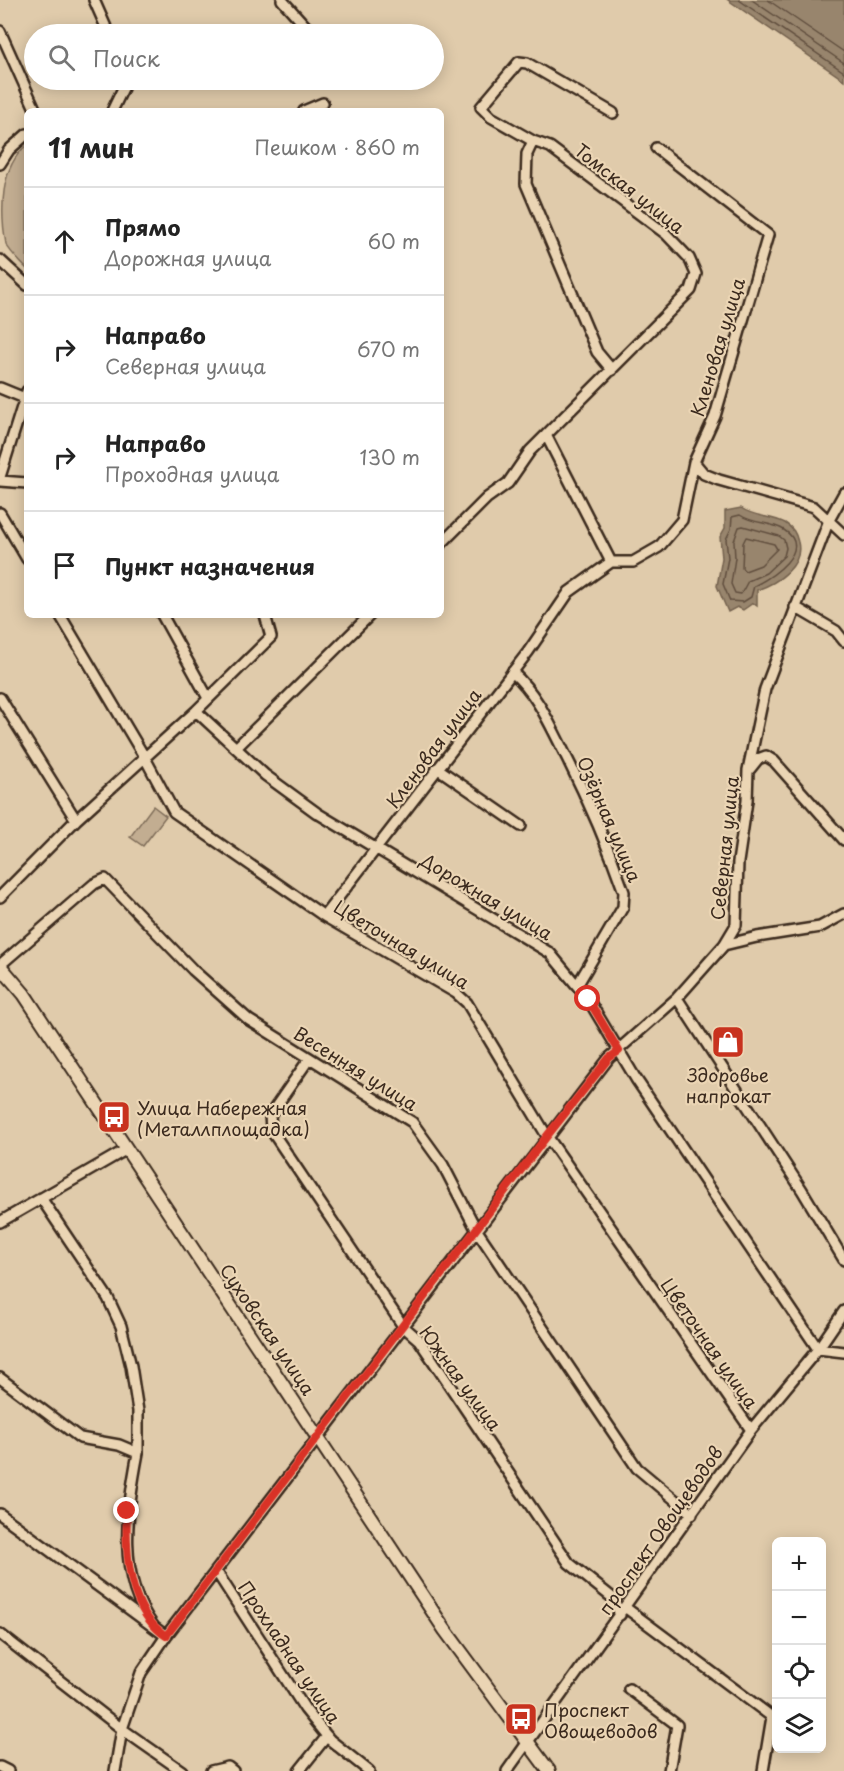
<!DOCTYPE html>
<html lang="ru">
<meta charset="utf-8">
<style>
body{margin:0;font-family:"Playpen Sans",sans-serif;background:#f6f6f6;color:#222}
.controls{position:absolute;right:18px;bottom:18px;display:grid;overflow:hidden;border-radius:9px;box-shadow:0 3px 15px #0003}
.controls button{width:54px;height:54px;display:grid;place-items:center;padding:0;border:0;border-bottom:2px solid #e0e0e0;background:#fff;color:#222;font:30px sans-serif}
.stop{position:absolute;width:18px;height:18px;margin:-14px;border:4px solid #d93025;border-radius:50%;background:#fff}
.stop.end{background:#d93025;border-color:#fff;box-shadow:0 2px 6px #0008}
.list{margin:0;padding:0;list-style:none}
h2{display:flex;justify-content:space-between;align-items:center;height:78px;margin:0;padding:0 24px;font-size:26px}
h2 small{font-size:20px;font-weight:400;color:#767676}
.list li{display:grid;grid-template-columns:39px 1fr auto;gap:18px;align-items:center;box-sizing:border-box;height:108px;padding:0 24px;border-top:2px solid #e0e0e0}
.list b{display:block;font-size:22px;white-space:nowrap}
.list p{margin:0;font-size:20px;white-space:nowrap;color:#767676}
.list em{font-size:20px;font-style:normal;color:#767676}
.icon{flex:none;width:33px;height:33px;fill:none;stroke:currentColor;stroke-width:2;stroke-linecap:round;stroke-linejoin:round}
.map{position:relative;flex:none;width:844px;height:1771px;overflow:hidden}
.search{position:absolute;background:#fff;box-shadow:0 3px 15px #0003;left:24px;top:24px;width:420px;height:66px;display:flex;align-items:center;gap:15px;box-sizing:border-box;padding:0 21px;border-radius:33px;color:#767676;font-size:22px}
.panel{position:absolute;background:#fff;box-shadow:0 3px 15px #0003;left:24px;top:108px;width:420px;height:510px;border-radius:9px}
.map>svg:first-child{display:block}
.green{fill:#c2ad91;stroke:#7e6c58;stroke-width:1.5}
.water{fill:#98856d;stroke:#73614d;stroke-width:1.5}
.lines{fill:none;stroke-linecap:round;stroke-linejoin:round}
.shore{stroke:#604e3e;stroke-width:1.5}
.street-casing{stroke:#3b2a1e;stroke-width:14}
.secondary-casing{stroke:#3b2a1e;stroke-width:16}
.street{stroke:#ebd5b4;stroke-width:9}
.secondary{stroke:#ebd5b4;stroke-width:12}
.route{stroke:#d93025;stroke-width:8}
.labels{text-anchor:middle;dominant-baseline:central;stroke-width:4.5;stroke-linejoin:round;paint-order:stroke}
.street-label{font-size:18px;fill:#3b2a1e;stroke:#ebd5b4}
.poi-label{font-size:18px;fill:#3b2a1e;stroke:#ebd5b4;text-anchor:start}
</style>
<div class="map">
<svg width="844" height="1771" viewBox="0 0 844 1771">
<rect width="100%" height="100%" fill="#e0cbab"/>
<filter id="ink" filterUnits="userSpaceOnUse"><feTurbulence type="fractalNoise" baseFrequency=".0167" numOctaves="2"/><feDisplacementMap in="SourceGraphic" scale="12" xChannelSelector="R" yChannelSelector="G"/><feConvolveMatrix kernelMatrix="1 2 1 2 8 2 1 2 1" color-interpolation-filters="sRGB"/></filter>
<g filter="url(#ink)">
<path class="green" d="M27,145V269C20,262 10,252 6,244C0,211 0,167 27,145Z
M153,806L166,816L143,846L130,837Z"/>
<path class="water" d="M728,0H844V80Z
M741,508C754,517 771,516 785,523C793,528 796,533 798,542C804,566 777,583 757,590V606L753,603L743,610L737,607L728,612L717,586L722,558L720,537L725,528V511Z"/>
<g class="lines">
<path class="shore" d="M739,0L844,72
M752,0L844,63
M768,0L844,52
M740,515C753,524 771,522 784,530C815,550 770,578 754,586L751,597L743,602L730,601L723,584L728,558L726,539L731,529L732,517Z
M743,526L779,536L784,540L786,548L784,556L766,573L748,581L741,594L735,593L731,584L735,558L734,541L739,527Z
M746,537L774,544L777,549L761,565L745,571L742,568L743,543Z"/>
<defs>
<path id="street" d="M94,0L109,34
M282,0L310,31
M0,31L36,111
M112,111L127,80
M304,111L323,103
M0,164L9,150L27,134
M0,260L27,285
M612,370L597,352L526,184L527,154L533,141L491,117L481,107L519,62L527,63L613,113
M0,388L27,399
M546,435L611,562H633L659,547L682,520L694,462L715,416L768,235L656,148
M694,462L704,474L719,480L814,507L844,535
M0,477L27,391
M0,481L27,483
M0,513L27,559
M441,544L487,498L508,483L530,451L691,290L696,274L689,258L666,234L550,147L533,141
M795,607L836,631L844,641
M60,615L145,758L174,812L324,916L456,993L467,1003L547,1136L751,1430
M162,615L208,698
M512,672C538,695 550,725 566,756C588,800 608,846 624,892L623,907L578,984
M0,698L76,820
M196,711L265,775L317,813L550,953L588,999L636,1079L818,1349L844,1352
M236,748L370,615
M437,768L521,826
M750,769L758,759L766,756L774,761L844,840
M0,897L76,820L196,711L271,637L265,615
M324,916L528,652L569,592L611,562
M724,945L757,937L820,927L844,914
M0,965L94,884L105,879L193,970L249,1020L412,1122L443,1165L476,1229L637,1468L692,1514
M677,998L802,1190L844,1260
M309,1059L270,1115L271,1130L403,1326L419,1340L569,1563L614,1599L620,1615
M41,1198L108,1298L121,1326L131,1366L138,1411V1453
M0,1222L127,1149
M0,1378L80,1438L119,1445L138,1453C127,1510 116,1577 154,1627
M0,1514L166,1636
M216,1571L305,1709L330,1740L369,1771
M626,1608L772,1717L763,1771
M0,1634L122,1729L182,1771
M629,1689L677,1725L669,1771
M0,1767L8,1771
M115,1771L122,1729L141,1673L166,1636L609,1058L677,998L724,945L736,925L738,862L747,801L748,770L765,689L829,520L844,493
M211,1771L228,1767L233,1771
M299,1771L327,1736
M507,1771L751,1430L818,1349L844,1311"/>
<path id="secondary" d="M0,966L24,994L445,1630L549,1771"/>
</defs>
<use href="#street" class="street-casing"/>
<use href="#secondary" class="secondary-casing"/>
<use href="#street" class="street"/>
<use href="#secondary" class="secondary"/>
</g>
</g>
<g class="lines" filter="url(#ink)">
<path class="route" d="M127,1511C125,1553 129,1611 166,1636L547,1136L609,1058L619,1051L588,999"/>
</g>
<defs>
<symbol id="shop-square" viewBox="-11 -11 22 22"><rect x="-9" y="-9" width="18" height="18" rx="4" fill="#c8321e" stroke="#ebd5b4"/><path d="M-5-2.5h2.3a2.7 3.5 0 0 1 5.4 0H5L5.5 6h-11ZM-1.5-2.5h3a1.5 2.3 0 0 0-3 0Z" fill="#fff"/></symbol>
<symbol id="bus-square" viewBox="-11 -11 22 22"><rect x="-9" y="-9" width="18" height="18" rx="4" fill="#c8321e" stroke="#ebd5b4"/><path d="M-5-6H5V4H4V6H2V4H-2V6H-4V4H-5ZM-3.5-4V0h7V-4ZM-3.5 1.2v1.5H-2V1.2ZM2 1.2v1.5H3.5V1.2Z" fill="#fff"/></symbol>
</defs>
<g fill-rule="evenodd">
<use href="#shop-square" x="709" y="1023" width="38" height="38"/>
<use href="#bus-square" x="95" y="1098" width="38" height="38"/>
<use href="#bus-square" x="502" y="1700" width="38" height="38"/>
</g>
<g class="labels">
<g class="street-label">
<text transform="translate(630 188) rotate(38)">Томская улица</text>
<text transform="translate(717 347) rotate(-73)">Кленовая улица</text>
<text transform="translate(433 748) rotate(-53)">Кленовая улица</text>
<text transform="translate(610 819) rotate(67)">Озёрная улица</text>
<text transform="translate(724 848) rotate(-84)">Северная улица</text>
<text transform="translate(487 896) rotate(31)">Дорожная улица</text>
<text transform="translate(402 944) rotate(31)">Цветочная улица</text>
<text transform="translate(356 1068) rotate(32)">Весенняя улица</text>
<text transform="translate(268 1329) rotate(56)">Суховская улица</text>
<text transform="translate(710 1343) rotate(55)">Цветочная улица</text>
<text transform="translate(461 1378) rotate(54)">Южная улица</text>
<text transform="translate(660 1530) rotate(-55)">проспект Овощеводов</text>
<text transform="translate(290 1652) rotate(56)">Прохладная улица</text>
</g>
<g class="poi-label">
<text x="728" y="1074" text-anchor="middle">Здоровье<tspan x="728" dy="21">напрокат</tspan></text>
<text x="137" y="1107">Улица Набережная<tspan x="137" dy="21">(Металлплощадка)</tspan></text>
<text x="544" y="1709">Проспект<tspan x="544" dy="21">Овощеводов</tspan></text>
</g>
</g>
</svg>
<div class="controls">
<button>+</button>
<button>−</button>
<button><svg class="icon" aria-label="locate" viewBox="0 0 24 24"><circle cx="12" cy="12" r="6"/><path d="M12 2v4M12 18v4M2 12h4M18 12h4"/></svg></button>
<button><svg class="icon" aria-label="layers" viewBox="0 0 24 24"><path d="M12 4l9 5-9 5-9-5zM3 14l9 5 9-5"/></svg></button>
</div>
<div class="stop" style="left:588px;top:999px"></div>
<div class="stop end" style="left:127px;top:1511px"></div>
<div class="search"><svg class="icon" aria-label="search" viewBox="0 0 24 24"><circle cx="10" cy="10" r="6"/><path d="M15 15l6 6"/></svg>Поиск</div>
<section class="panel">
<h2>11 мин<small>Пешком · 860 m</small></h2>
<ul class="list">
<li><svg class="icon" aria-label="ahead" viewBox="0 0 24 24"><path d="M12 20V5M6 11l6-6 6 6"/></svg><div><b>Прямо</b><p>Дорожная улица</p></div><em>60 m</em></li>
<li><svg class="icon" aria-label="right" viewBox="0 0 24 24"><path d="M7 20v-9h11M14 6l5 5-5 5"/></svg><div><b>Направо</b><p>Северная улица</p></div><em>670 m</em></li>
<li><svg class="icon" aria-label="right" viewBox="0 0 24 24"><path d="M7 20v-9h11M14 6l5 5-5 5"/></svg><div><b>Направо</b><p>Проходная улица</p></div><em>130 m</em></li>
<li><svg class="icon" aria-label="arrive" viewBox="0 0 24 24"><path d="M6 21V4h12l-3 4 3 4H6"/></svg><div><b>Пункт назначения</b></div></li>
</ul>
</section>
</div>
